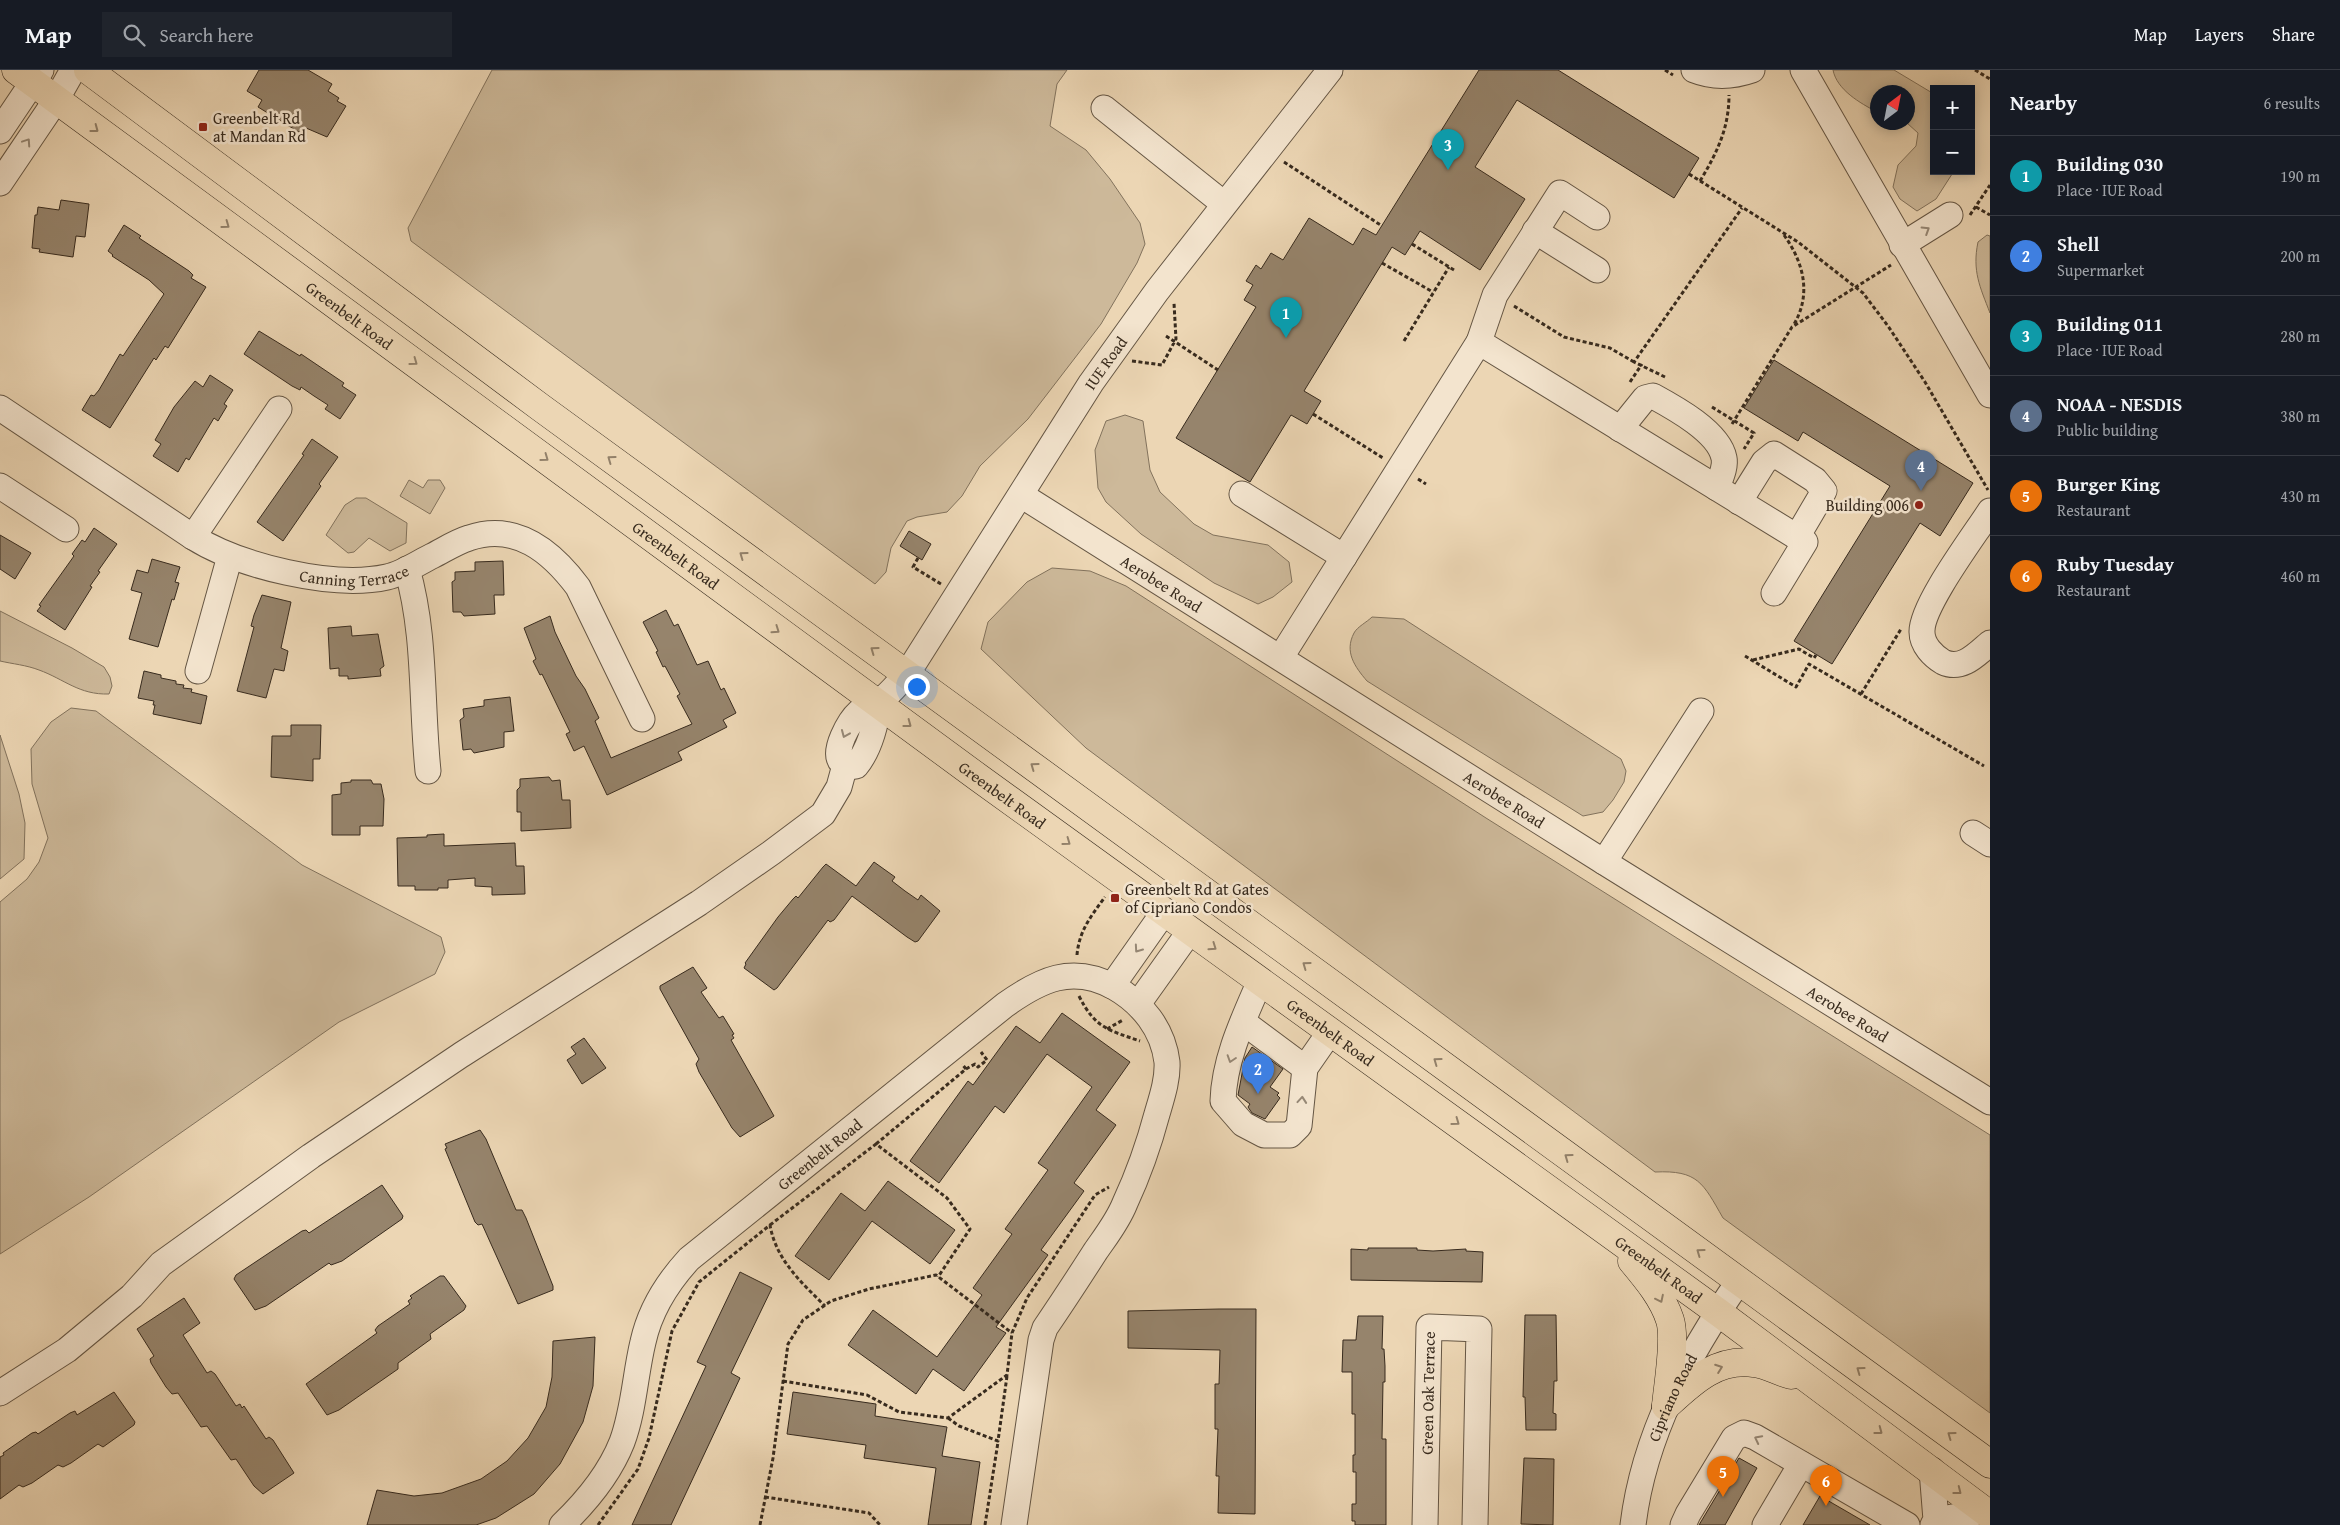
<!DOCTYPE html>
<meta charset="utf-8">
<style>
body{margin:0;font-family:"Gentium Book Plus",serif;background:#20242c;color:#f1f3f6}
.controls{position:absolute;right:15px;top:15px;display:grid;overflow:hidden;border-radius:0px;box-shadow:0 2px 12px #0003}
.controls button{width:45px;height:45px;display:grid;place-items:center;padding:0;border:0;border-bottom:1px solid #363941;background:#171b24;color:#f1f3f6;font:25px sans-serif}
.compass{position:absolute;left:1870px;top:15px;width:45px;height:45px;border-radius:50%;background:#171b24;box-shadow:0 2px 12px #0003;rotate:32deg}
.you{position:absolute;left:916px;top:616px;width:18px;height:18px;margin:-12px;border:4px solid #fff;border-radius:50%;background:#1a73e8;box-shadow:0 0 0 8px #1a73e833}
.badge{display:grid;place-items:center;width:32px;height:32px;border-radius:50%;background:#0f766e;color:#fff;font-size:16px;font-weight:700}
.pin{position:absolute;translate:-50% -41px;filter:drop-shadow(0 1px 2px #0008)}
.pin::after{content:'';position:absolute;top:26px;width:18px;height:15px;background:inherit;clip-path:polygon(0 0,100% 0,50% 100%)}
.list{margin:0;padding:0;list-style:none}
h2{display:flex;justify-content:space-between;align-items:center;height:65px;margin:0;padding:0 20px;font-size:21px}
h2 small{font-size:16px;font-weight:400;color:#9ea1a6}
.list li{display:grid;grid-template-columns:32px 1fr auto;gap:15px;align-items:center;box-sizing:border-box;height:80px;padding:0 20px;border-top:1px solid #363941}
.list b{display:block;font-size:19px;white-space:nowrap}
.list p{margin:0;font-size:16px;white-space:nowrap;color:#9ea1a6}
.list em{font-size:16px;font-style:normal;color:#9ea1a6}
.icon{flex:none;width:28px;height:28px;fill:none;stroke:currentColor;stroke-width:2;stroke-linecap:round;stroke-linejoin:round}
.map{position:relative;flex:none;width:1990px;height:1455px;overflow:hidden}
header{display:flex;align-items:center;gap:30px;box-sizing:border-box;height:70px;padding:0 25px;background:#171b24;border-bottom:1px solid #363941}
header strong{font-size:24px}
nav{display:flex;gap:28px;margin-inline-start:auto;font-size:18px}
.search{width:350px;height:45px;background:#20242c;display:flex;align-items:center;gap:12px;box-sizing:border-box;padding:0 18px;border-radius:0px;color:#9ea1a6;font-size:19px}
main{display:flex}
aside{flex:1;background:#171b24}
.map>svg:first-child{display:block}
.green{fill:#cdb99a;stroke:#82725c}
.building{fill:#96846c;stroke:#382b1e}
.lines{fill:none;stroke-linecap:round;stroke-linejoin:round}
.minor-casing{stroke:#655644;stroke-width:27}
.major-casing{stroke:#382b1e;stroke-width:29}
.path{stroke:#382b1e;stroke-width:3;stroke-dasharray:4 2.5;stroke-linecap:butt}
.minor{stroke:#f3e4ce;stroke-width:25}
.major{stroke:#ecd6b4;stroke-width:28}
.oneway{stroke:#928069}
.oneway2{stroke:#968876}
.poi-dot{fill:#8f2418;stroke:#f3e4ce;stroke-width:2}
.labels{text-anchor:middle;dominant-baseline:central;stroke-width:5;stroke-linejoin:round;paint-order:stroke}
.poi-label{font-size:16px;fill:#382b1e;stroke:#f3e4ce;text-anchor:start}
.street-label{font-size:16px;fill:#382b1e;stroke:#f3e4ce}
</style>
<header>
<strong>Map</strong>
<div class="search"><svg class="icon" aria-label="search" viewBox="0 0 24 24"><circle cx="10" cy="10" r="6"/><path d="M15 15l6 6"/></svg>Search here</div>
<nav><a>Map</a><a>Layers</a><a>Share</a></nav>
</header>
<main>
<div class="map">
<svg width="1990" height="1455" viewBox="0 0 1990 1455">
<rect width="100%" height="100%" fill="#ecd6b4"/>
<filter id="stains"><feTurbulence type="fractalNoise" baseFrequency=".004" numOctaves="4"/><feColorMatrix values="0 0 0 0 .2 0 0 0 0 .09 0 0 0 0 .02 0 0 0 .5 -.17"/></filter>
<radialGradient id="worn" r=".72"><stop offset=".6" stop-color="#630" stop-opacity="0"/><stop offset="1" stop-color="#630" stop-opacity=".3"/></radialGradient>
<path class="green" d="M492,0H1067L1057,14L1050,56L1086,80L1110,109L1140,153L1145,174L1137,193L1101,254L1028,349L980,396L962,426L947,442L917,447L907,451L891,478L886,502L875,514L411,171L408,158Z
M1833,0H1894L1934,24V101H1954L1936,129L1917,141L1900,129L1893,117L1898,95L1916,76L1918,63L1907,53L1908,22H1878L1877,42C1860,33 1837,20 1833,0Z
M1987,165L1990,166V243C1980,217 1972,201 1978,172Z
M1125,345L1143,351L1150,400L1160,422L1194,454L1213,465L1268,475L1289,492L1292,512L1273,527L1258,534L1214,513L1141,464L1106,432L1098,418L1095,380L1106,351Z
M409,410L423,418L428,410H440L445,418L430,444L400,426Z
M356,428H366L407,453L406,473L390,481L369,468L354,482L348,483L326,465L345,435Z
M1052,498L1090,501L1126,516L1486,748L1990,1065V1343L1723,1148C1703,1113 1698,1100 1655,1102L1086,678L981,579L988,552L1027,512Z
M0,541L72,578L104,597L110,607L112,616L109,624C79,625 64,609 39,600C26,595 13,594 0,591Z
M1372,547L1404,549L1621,689L1626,701L1624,712L1613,730L1603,742L1583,746L1367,611C1355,597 1344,582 1354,563C1357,557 1367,552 1372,547Z
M71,638L96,641L302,795L441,867L445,882L435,904L339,952L89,1127L0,1184V832L27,809L39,792L48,768L32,714L31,679L51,652Z
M0,665L19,724L25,753L24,789L0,809Z"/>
<path class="building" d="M259,0H308L332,14L328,21L339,28L337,31L346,36L327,67L306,58L302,64L258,37L262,30L247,21Z
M1479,0H1558L1699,88L1674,128L1517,30L1475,97L1525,129L1480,200L1420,161L1405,185L1392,177L1304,321L1321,331L1307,354L1291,345L1250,412L1176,368L1256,237L1244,230L1253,215L1246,211L1256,195L1261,199L1271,183L1283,190L1309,148L1353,175L1363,158L1376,165Z
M61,130L89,134L85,167L76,166L73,187L39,182L40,179L32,178L35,145H37L38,137L59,140Z
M124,155L141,166L139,168L189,201L193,205L191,208L206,217L168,278L165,276L156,290L154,288L110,358L82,340L91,325L94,326L99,320L120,284L123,286L164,224L149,210L112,186L113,185L108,181Z
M259,261L300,286L301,284L344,313L342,316L356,325L340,349L325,339L328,335L314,326L301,317L300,320L292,316L244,284Z
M1774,290L1973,413L1940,466L1920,453L1832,594L1794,571L1890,416L1803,362L1798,371L1744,338Z
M210,305L233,320L224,334L227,336L218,351L214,348L189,390L186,388L178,402L153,386L161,374L155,370L174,337L195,311L203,317Z
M312,369L338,387L319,414L321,416L283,471L257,452L304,385L302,384Z
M94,458L117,474L98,501L100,502L90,516L92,517L65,560L37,541L41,536L39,535L74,486L72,484L82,470L85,472Z
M909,461L931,474L922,490L900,476Z
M0,465L31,483L15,509L0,499Z
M152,489L180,497L175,512L179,513L174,530L172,529L158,577L129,569L142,523L131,520L137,500L148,503Z
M503,491L504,525H494L495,544L464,546L461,542H453L452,512L455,510V502L475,501V492Z
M262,525L291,532L281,578L288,581L284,601L274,599L266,628L237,621L254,557L251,556L254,545Z
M666,540L674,556L678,554L697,595L708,591L721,620L724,618L736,643L723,650L727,657L678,682L682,690L607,725L584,676L574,681L566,664L570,662L542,604L540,605L533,591L536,589L524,558L550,546L555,562L576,606L585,619L599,648L595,651L611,688L692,654L677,626L680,624L665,596L663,597L656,582L658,581L643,552Z
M351,556L352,566L378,564L384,596L380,599L381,606L348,609V606H339V598L330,599L328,558Z
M144,601L161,605V608L176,611V614L184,615L183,618L192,619L191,622L207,626L201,654L153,644L155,635H153L154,631L138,628Z
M510,627L514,661L504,662V677L474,683L471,679L463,680L460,650L464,647L463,639L484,636V630Z
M291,655H321L320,689H313V711L271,707L272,666H291Z
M549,707L552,711L560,710L562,730H570L571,758L521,761V742H517V720L520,717V709Z
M351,710H371L373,714H381L384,729L383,756H360V765H332V725L341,724V713L351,712Z
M444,764V776L515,773L516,796H524L525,824L492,825V817L475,816V808L448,810V818H438V820H415V816H398L397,768L427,767V765Z
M874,792L895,807L892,811L905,821L918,830L921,825L940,841L918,871L915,872L907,867L852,826L834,850L830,852L828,850L777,918L774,920L744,898L746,894L745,893L778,847L793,829L796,826L798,828L823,797L826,794L856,816Z
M693,897L707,918L701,922L719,948L723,946L734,964L732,965L734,968L731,970L774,1046L740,1067L732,1058L699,1002L696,994L699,989L660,919V916Z
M1062,943L1130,992L1096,1040L1116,1055L1074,1113L1084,1121L1041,1180L1048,1185L996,1257L1006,1263L964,1321L933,1299L916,1324L848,1275L873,1240L937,1287L982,1225L973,1218L1012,1164L1005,1159L1048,1100L1038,1093L1092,1017L1047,984L1004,1043L995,1036L939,1113L910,1091L968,1011L973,1015L1016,956L1040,973Z
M584,968L606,998L582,1014L567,990L576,984L571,977Z
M1252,977L1283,999L1270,1017L1279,1023L1277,1025L1280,1028L1265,1049L1252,1043L1248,1037L1250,1034L1238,1025L1245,988Z
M480,1060L486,1069L516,1140H522L526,1148L553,1216V1220L518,1234L482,1154L478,1155L475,1152L445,1079L447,1078L445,1074Z
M888,1111L955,1160L930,1194L872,1151L829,1210L795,1186L841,1123L865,1141Z
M382,1115L403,1146L402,1149L342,1191L331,1195L329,1193L266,1236L255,1240L234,1209L236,1205L302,1161L306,1160L309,1163Z
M1368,1178H1417V1180L1433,1181L1466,1179V1181L1483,1182L1482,1212L1351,1210V1179L1368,1180Z
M740,1202L772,1218L731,1303L740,1308L671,1455H632L706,1296L697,1292Z
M440,1206H444L466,1236L464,1240L430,1264L431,1269L398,1293V1299L339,1340L327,1345L306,1314L377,1263L375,1260L378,1256L410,1234L408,1231L412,1228L410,1226Z
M184,1228L200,1253L183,1265L207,1303L211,1301L215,1304L236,1336L240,1334L242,1338L244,1336L266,1369L269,1367L273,1370L294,1403L263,1424L254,1416L236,1389L231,1390L207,1356L201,1357L178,1323L172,1324L166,1317L151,1293L150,1289L154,1286L137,1259Z
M1219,1239H1256L1255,1444L1218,1443L1219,1406H1216L1218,1359H1215V1314H1219L1220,1280L1128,1278V1241Z
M1525,1245H1556L1557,1311H1554L1553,1343L1556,1344V1360H1526L1525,1327H1523Z
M1358,1246H1383L1382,1279H1384L1385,1296V1312H1383L1382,1369H1386V1455H1355V1451H1352V1434H1356V1402H1353V1385H1355V1344H1352V1302H1342L1343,1270H1356Z
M595,1267L593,1316L583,1352L560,1394L534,1424L496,1448L476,1455H367L377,1420L414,1426L442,1423L481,1409L507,1391L528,1368L546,1337L552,1307L553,1271Z
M114,1322L135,1352L134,1355L103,1377L98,1374L71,1393L63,1397L58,1395L32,1413L23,1417L19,1415L0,1429V1387L4,1385L3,1383L32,1363L36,1362L38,1364L70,1343L75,1341L77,1345Z
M793,1322L876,1334L875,1346L947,1357L942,1386L980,1392L971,1455H928L936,1398L864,1388L866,1375L787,1364Z
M1524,1388L1554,1389L1553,1455L1521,1454Z
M1739,1388L1757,1398L1725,1455H1699Z
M1820,1426L1870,1455H1803Z"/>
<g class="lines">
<defs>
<g id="minor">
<path d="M1694,0C1714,8 1732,7 1752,0"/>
<path d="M1803,0L1990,325"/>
<path d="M1104,38L1224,134"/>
<path d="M0,61L41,0"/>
<path d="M0,113L56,30L73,0"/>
<path d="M1597,147L1560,123L1495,225L1479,272L1805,472L1774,523"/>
<path d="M1535,161L1597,200"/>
<path d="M1902,175L1950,145"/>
<path id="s1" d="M0,338L193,467C239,496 333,519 387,507C402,504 418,493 432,486C444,480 456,472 469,468C516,452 551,481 578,517L642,649"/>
<path d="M1620,359L1645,328L1653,326C1675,338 1719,362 1724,388C1726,397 1720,409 1717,418"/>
<path d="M0,416L66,459"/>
<path d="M1242,424L1344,487"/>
<path id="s2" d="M1021,425L1604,792L1990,1032"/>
<path d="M1739,432L1764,392L1774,384L1815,410L1824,421L1797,467"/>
<path d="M1990,441C1974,466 1921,536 1922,562C1922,575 1933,586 1943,592C1962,601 1977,584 1990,573"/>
<path d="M193,467L279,339"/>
<path d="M407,499C426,565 421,633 428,701"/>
<path d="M1281,587L1479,272"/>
<path d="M198,601L230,486"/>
<path id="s3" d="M879,632C876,654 870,679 856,696C850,697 846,697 842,693C831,682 850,650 859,642C865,637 874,636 880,631C890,624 898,613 907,604L1091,313L1157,221L1330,0"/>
<path d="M1973,763L1990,774"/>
<path d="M1604,792L1701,641"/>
<path d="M1260,911C1244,948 1224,989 1223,1031L1243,1054L1264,1065H1290L1299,1056L1305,998L1330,962"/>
<path d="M1112,916L1164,842"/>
<path d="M1138,934L1190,861"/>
<path d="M1243,952L1305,998"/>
<path d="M0,1323L67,1280L132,1226L161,1194L311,1086L461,985L699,833L771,783L823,744L839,717L845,695"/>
<path d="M1932,1400L1936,1450L1933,1455"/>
<path d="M1936,1450L1985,1441"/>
<path id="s4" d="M562,1455C587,1431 609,1405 622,1372C634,1340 635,1305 643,1272C650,1240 667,1213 689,1189L1005,935C1040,910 1072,894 1114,917C1142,933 1163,959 1167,992C1168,1009 1162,1027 1157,1044C1149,1074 1138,1105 1125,1133C1118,1151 1106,1166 1095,1182C1079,1207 1062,1233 1045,1258L1041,1270L1014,1455"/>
<path id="s5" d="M1425,1455L1429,1257L1479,1259L1475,1455"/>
<path id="s6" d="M1633,1455C1644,1364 1688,1285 1739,1211"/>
<path d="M1683,1455L1688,1444L1734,1368L1744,1363L1755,1367L1907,1455"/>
<path d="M1765,1455L1801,1394"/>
</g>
<g id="major">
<path id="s7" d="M16,0L979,708L1718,1242L1990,1445"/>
<path d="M88,0L540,337L1990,1394"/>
<path d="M1632,1191C1647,1209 1663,1228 1670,1250C1676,1270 1668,1313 1666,1336"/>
<path d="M1666,1336C1692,1312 1716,1288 1754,1293C1766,1294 1779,1302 1791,1305"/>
</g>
</defs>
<use href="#minor" class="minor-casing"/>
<use href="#major" class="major-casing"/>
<path class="path" d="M1665,0L1673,5
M1975,0L1990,9
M1284,92L1382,156
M1689,104L1798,172L1863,223L1888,256L1925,312L1988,420
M1700,111C1717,83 1729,58 1729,25
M1976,137L1990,145
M1970,145L1990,115
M1784,165C1804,193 1812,225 1793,256
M1412,174L1454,200
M1382,193L1433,222
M1514,236L1564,267L1610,278L1634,292
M1166,266L1218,300
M1404,271L1449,197
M1132,291L1162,295L1176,269L1174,233
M1665,307L1634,292L1742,138
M1630,312L1642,294
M1712,337L1754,363L1744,379
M1313,344L1383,388
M1732,354L1792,257L1891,195
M1418,409L1426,414
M918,488L913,497L941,514
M1745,586L1796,617L1809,594L1984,696
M1753,590L1799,579L1814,588L1816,585
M1861,624L1901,559
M1077,885C1079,861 1091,846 1105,827
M1079,926C1095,958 1108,960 1140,971
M1107,959L1123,950
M966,999L975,994L978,997L987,990L981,982
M876,1074L966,999L962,994
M770,1155L876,1074L947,1128L970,1159L938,1207
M783,1311L867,1325L899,1342L948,1348L1007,1305L1012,1263L1027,1228L1095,1125L1109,1117
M948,1348L959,1356L998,1371L1007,1306
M765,1427L869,1443L880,1455
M598,1455L638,1399L649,1368L672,1261L699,1212L770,1155C776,1190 801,1212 825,1236
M760,1455L773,1388L788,1274L803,1250L831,1231L869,1219L936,1205L1012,1263
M985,1455L998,1372"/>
<use href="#minor" class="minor"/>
<use href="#major" class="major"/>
</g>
<defs><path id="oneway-chevron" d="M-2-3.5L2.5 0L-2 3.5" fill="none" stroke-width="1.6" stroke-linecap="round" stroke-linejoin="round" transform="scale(1.25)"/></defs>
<g class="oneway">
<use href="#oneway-chevron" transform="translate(95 59) rotate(37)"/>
<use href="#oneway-chevron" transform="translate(226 155) rotate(36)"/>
<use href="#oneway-chevron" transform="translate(414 292) rotate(36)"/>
<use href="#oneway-chevron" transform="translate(545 388) rotate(36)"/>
<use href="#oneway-chevron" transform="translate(611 389) rotate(-144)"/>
<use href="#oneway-chevron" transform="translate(743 485) rotate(-144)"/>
<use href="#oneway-chevron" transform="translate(776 560) rotate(35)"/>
<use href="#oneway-chevron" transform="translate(874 580) rotate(-144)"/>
<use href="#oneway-chevron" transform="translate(908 654) rotate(37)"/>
<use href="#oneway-chevron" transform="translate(1034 696) rotate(-144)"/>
<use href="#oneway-chevron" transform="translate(1067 772) rotate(36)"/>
<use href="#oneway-chevron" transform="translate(1213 877) rotate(35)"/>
<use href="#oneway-chevron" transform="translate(1306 895) rotate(-144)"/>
<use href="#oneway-chevron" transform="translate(1437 991) rotate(-144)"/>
<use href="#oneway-chevron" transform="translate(1456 1052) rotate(36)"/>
<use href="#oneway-chevron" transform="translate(1568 1087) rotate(-144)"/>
<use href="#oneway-chevron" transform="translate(1700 1182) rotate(-144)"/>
<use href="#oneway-chevron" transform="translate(1660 1229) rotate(64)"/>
<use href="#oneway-chevron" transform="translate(1719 1298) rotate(-20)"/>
<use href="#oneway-chevron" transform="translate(1860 1300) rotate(-144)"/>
<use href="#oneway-chevron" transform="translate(1879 1361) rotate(37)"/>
<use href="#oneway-chevron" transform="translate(1951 1365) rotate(-144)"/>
<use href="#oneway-chevron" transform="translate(1958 1421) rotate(38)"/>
</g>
<g class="oneway2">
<use href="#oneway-chevron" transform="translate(27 72) rotate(-56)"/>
<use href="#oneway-chevron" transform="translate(1926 160) rotate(-32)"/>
<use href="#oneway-chevron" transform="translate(845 664) rotate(113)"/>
<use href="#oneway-chevron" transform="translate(1138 879) rotate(125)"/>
<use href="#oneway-chevron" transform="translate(1231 989) rotate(108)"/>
<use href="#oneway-chevron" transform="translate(1302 1030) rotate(-85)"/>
<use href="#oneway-chevron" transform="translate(1758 1369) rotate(-153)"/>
</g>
<g class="poi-dot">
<rect x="198" y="52" width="10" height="10" rx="2.5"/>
<circle cx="1919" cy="435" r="5"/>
<rect x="1110" y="823" width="10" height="10" rx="2.5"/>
</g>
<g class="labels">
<g class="poi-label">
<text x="213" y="48">Greenbelt Rd<tspan x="213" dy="18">at Mandan Rd</tspan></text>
<text x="1909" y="435" text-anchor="end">Building 006</text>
<text x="1125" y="819">Greenbelt Rd at Gates<tspan x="1125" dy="18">of Cipriano Condos</tspan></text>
</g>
<g class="street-label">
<text stroke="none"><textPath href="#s7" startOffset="414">Greenbelt Road</textPath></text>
<text stroke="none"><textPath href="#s3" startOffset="572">IUE Road</textPath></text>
<text stroke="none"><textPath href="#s7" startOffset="819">Greenbelt Road</textPath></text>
<text stroke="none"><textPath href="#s1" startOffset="401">Canning Terrace</textPath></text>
<text stroke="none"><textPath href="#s2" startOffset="166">Aerobee Road</textPath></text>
<text stroke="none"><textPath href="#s7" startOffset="1224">Greenbelt Road</textPath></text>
<text stroke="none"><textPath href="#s2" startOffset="571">Aerobee Road</textPath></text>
<text stroke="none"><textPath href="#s2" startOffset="976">Aerobee Road</textPath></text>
<text stroke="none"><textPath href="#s7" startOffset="1629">Greenbelt Road</textPath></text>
<text stroke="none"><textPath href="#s4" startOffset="469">Greenbelt Road</textPath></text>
<text stroke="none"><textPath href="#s7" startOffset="2034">Greenbelt Road</textPath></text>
<text stroke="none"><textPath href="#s5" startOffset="132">Green Oak Terrace</textPath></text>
<text stroke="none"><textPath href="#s6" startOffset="134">Cipriano Road</textPath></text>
</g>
</g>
<rect width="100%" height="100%" filter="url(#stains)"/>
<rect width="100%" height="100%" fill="url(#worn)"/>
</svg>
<div class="controls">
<button>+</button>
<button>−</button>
</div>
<svg class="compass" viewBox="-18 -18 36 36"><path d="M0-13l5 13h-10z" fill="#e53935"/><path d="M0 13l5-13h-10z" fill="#9ea1a6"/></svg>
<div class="you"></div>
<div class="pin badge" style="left:1286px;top:268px;background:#0f9aa8">1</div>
<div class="pin badge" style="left:1258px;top:1024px;background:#3f7fe0">2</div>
<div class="pin badge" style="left:1448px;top:100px;background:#0f9aa8">3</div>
<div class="pin badge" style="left:1921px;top:421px;background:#5c6f8a">4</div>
<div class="pin badge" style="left:1723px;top:1427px;background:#e8710a">5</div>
<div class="pin badge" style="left:1826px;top:1436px;background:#e8710a">6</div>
</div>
<aside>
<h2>Nearby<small>6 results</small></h2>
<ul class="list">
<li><span class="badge" style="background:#0f9aa8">1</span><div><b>Building 030</b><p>Place · IUE Road</p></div><em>190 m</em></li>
<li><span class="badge" style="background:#3f7fe0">2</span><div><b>Shell</b><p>Supermarket</p></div><em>200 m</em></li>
<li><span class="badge" style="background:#0f9aa8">3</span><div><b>Building 011</b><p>Place · IUE Road</p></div><em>280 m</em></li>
<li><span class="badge" style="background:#5c6f8a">4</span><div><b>NOAA - NESDIS</b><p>Public building</p></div><em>380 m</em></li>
<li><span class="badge" style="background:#e8710a">5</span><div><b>Burger King</b><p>Restaurant</p></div><em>430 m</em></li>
<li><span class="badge" style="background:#e8710a">6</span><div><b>Ruby Tuesday</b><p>Restaurant</p></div><em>460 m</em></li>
</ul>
</aside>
</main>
